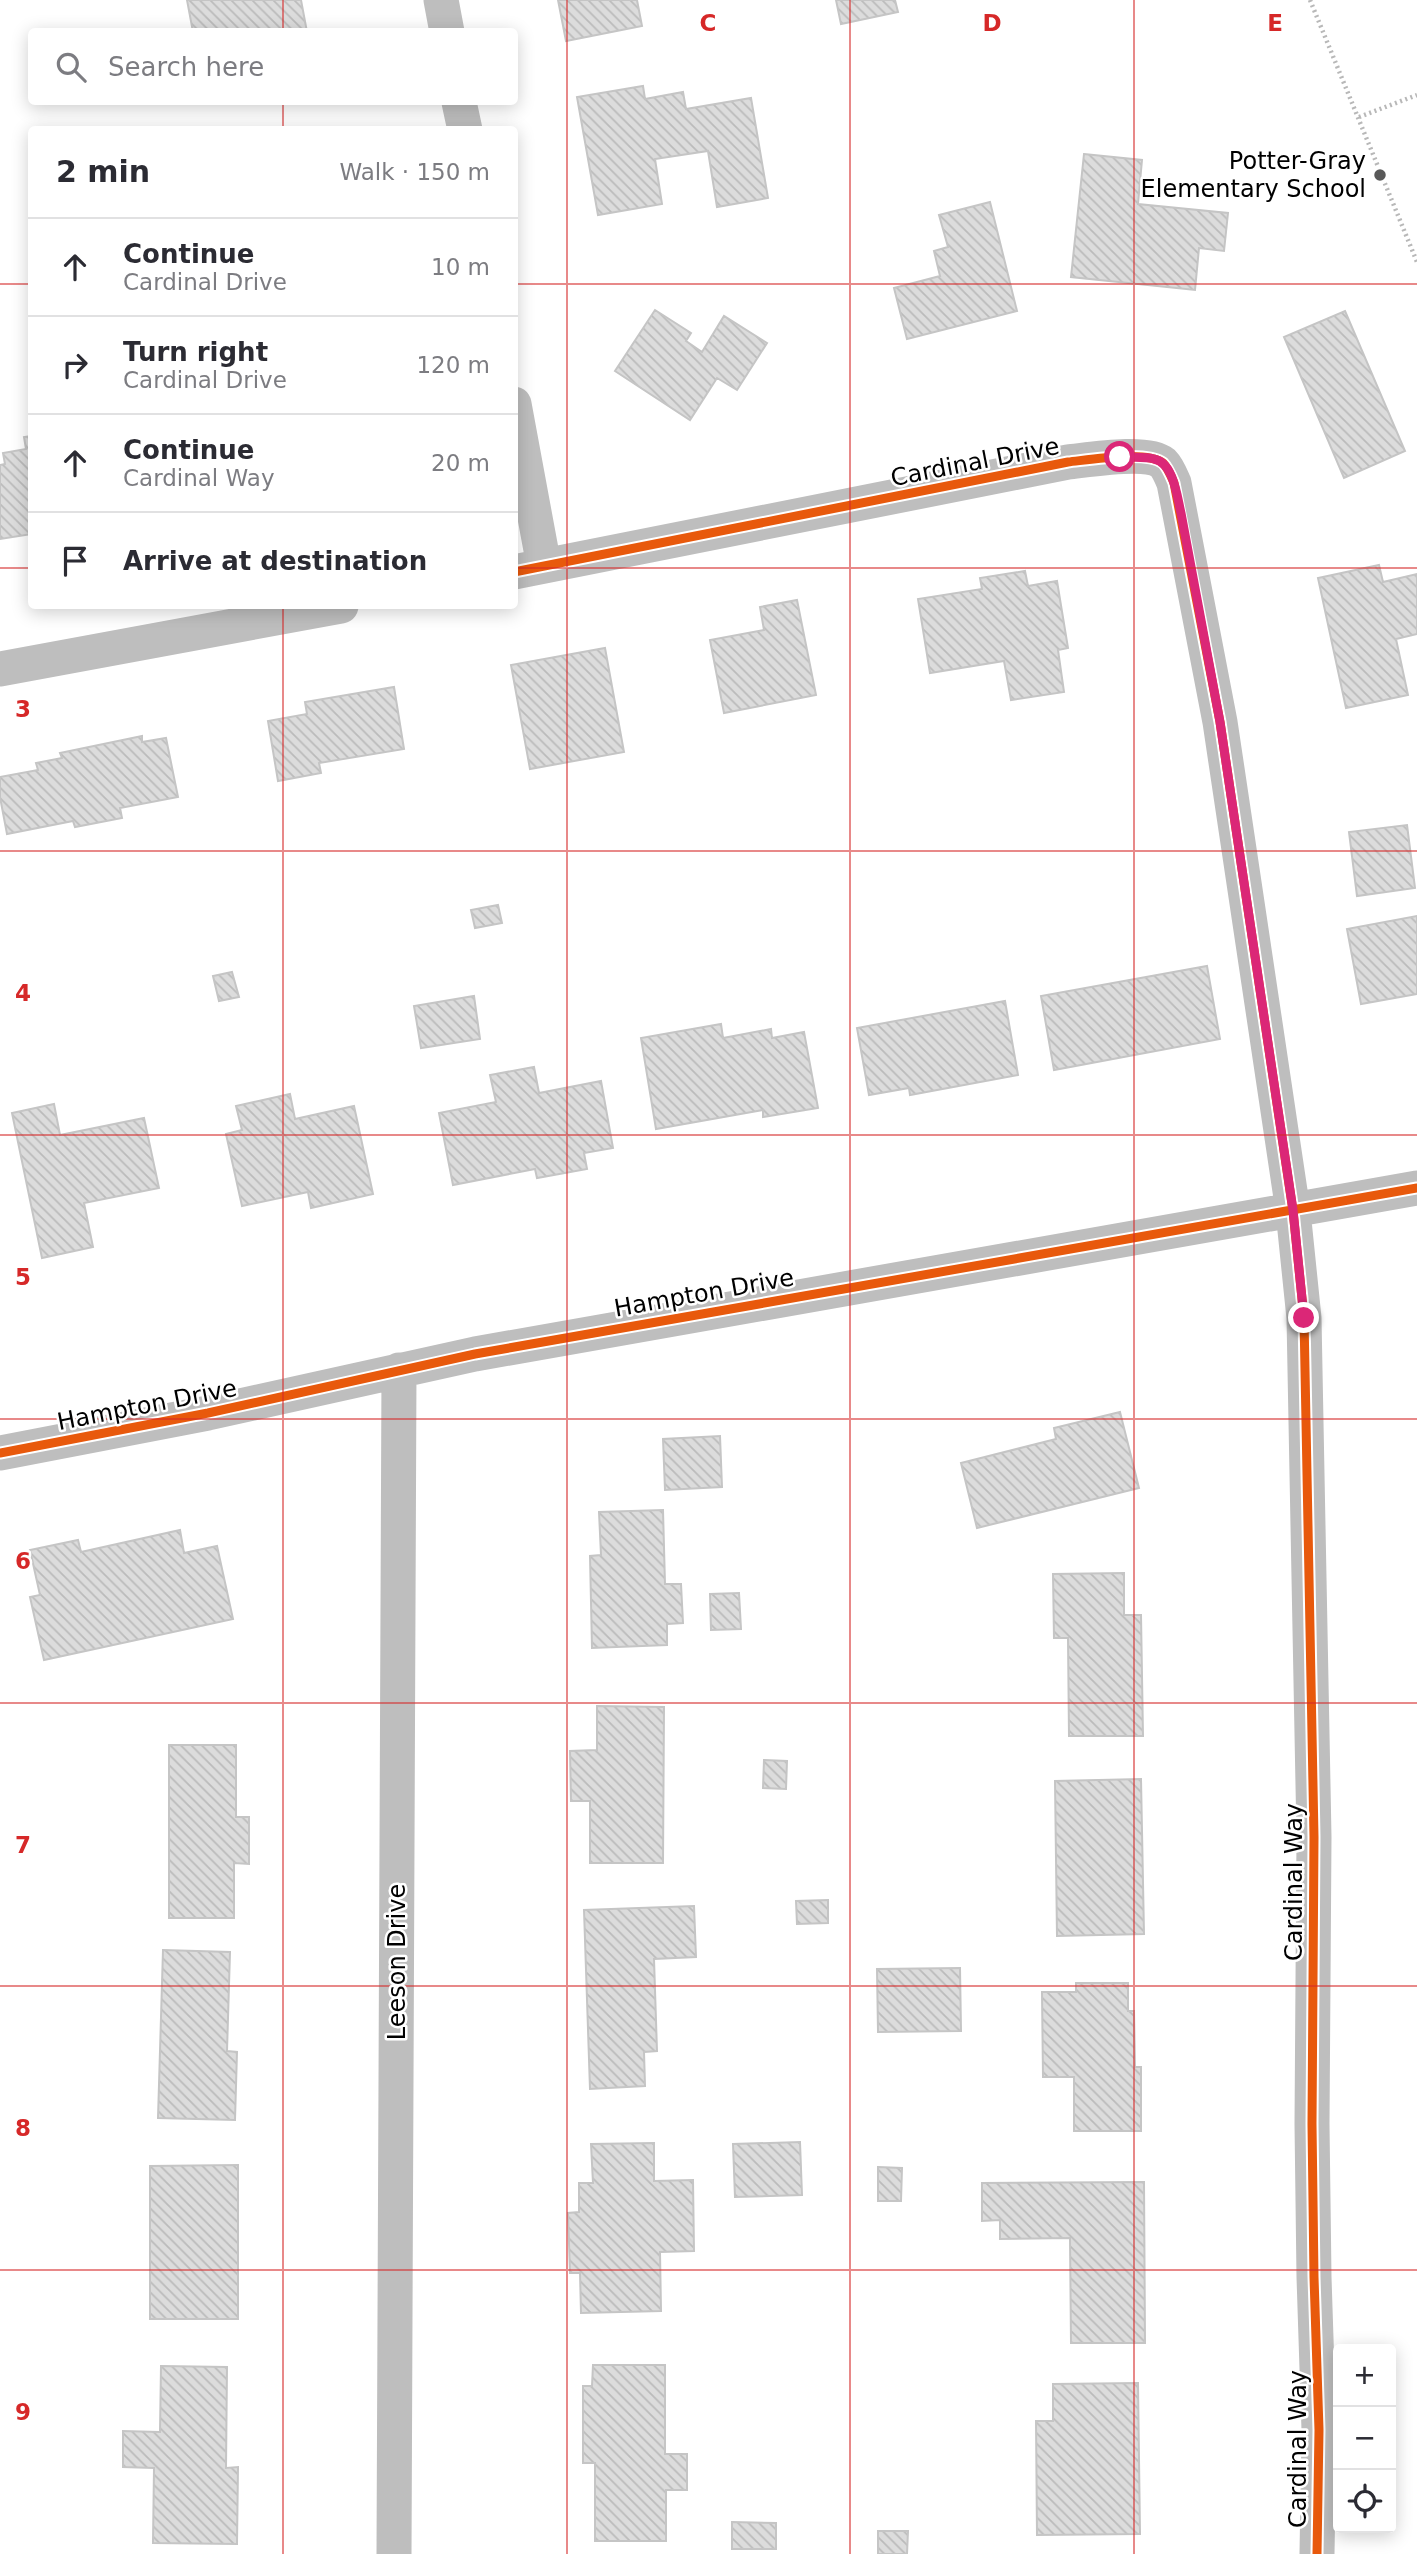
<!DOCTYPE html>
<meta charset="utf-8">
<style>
body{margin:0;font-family:"DejaVu Sans",sans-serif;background:#f2f2f3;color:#2b2b33}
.controls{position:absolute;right:21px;bottom:21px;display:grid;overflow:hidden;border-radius:7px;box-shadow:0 4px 18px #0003}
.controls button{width:63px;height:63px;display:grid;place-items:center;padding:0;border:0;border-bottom:2px solid #e1e1e2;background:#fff;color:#2b2b33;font:35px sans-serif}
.stop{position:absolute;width:21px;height:21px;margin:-16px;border:5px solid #db2777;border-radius:50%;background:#fff}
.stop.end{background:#db2777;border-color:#fff;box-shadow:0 2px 7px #0008}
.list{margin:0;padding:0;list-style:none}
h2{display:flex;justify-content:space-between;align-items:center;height:91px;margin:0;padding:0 28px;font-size:30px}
h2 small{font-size:23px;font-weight:400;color:#7c7c81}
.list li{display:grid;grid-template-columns:46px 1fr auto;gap:21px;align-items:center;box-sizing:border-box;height:98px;padding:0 28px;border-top:2px solid #e1e1e2}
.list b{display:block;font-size:26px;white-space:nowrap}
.list p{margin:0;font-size:23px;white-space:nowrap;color:#7c7c81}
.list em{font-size:23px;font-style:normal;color:#7c7c81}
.icon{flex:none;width:38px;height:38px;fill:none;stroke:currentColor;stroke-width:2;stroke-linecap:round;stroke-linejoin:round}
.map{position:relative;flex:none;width:1417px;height:2554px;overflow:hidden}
.search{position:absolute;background:#fff;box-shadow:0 4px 18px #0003;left:28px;top:28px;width:490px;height:77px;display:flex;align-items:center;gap:18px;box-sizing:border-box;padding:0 24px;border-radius:7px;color:#7c7c81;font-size:26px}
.panel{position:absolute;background:#fff;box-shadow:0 4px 18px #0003;left:28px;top:126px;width:490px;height:483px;border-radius:7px}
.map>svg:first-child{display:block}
.building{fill:url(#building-back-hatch);stroke:#c5c5c5;stroke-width:2}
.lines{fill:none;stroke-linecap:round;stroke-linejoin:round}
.path{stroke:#b8b8b8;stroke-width:4.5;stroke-dasharray:2 3.5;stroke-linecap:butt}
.minor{stroke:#bebebe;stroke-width:35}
.cycleway-casing{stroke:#fff;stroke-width:13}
.cycleway{stroke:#e8590c;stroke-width:9}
.route{stroke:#db2777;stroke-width:9}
.grid{fill:none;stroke:#d62828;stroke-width:2;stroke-opacity:0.55}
.poi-dot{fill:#595959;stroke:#fff;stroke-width:2.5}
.labels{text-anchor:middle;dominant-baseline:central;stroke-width:5;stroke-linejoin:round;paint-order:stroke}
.poi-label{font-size:24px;fill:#000;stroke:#fff;text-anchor:end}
.street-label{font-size:24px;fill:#000;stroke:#fff}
.grid-label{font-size:23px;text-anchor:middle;font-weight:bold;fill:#d62828;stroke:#fff;stroke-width:5;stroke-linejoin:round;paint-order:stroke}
</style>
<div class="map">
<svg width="1417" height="2554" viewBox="0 0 1417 2554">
<defs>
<pattern id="building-back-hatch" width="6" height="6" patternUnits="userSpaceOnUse" patternTransform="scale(1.75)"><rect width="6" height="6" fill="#dcdcdc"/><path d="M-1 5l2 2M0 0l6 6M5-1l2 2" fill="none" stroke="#bbb"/></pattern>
</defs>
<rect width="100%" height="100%" fill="#fff"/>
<path class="building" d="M187,0H301L307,32H233V29L193,32Z
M558,0H637L642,26L566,41Z
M836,0H895L898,12L841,24Z
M643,86L645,99L683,92L686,109L751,98L768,198L717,207L708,151L655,159L662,204L598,215L577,97Z
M1084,154L1142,160L1138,204L1228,213L1224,251L1199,248L1195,290L1071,277Z
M990,202L1017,311L907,339L894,288L940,276L934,251L948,247L939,215Z
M655,310L691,333L686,341L702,352L724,316L767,343L737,390L717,378L690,420L615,371Z
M1345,311L1405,451L1344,478L1284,337Z
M32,436V516H29L32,534L0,539V465L5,464L3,453L26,449L24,437Z
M1379,565L1383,582L1417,574V634L1396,639L1408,695L1346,708L1318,578Z
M1025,571L1028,586L1057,581L1068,648L1058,650L1064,692L1011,700L1004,661L930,673L918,599L982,589L980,578Z
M797,600L816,695L724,713L710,640L764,630L760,607Z
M605,648L624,752L530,769L511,665Z
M394,687L404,749L319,763L321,773L278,781L268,721L307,714L305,702Z
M142,736V742L166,738L178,797L120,808L122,818L75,827L73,821L7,834L0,797V777L38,770L36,763L62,758L60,753Z
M1407,825L1415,888L1357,896L1349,832Z
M498,905L502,923L475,928L471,910Z
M1417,916V994L1361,1004L1347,929Z
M1207,966L1220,1039L1054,1070L1041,996Z
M232,972L239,997L219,1001L213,976Z
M474,996L480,1039L421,1048L414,1006Z
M1005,1001L1018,1075L910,1095L909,1088L869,1095L857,1028Z
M721,1024L723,1038L771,1029L772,1038L804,1032L818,1108L763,1117V1110L656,1129L641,1038Z
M534,1067L539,1093L601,1081L613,1148L584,1153L587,1169L537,1178L535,1169L453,1185L439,1113L496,1102L490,1075Z
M290,1094L295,1119L354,1106L373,1194L311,1208L308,1192L242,1206L226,1134L242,1130L236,1106Z
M54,1104L60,1135L144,1118L159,1188L84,1203L93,1247L42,1258L12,1113Z
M1120,1412L1139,1488L977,1528L961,1463L1056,1439L1054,1428Z
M720,1436L722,1487L665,1490L663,1439Z
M663,1510L665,1584H681L683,1623L667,1624V1645L592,1648L590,1556L601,1555L599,1512Z
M180,1530L184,1553L217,1546L233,1619L44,1660L30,1597L40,1595L30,1550L78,1540L81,1552Z
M1124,1573V1615H1141L1143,1736H1069L1068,1638H1054L1053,1574Z
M739,1593L741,1629L711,1630L710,1594Z
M597,1706L664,1707L663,1863H590V1801H571L570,1751L597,1750Z
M169,1745H236V1817H249V1864L234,1863V1918H169Z
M764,1760L787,1761L786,1789L763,1788Z
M1141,1779L1144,1934L1057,1936L1055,1781Z
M828,1900V1923L797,1924L796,1901Z
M694,1906L696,1957L654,1959L657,2051L644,2052L645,2086L590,2089L584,1910Z
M163,1950L230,1952L227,2051L237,2052L235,2120L158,2118Z
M960,1968L961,2031L878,2032L877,1969Z
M1076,1983H1128V2011H1134L1135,2067H1141V2131H1074V2077H1043L1042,1992H1076Z
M800,2142L802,2195L735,2197L733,2144Z
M654,2143V2181L693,2180L694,2251L660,2252L661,2311L581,2313L580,2273H570L568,2213L579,2212V2183H593L591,2144Z
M238,2165V2319H150V2166Z
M878,2167L902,2168L901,2201H878Z
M1144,2182L1145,2343H1071L1070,2238L1000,2239V2220L982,2221V2183Z
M593,2365H665V2454H687V2490H666V2541H595V2463H583V2386H592Z
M161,2366L227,2367L226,2468L238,2467L237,2544L153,2543L154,2468L123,2467V2431L160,2432Z
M1138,2383L1140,2534L1037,2535L1036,2421H1053V2384Z
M732,2522L776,2523V2549H732Z
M878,2531H908L907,2554H878Z"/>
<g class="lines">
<path class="path" d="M1310,0L1417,262
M1359,117L1417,95"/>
<path class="minor" d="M441,0L447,32
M459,102L465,130
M514,404L544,566
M514,572L1068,462C1088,460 1147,450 1163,463C1168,468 1171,476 1174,483L1220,722L1293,1211L1304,1318L1314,1837L1312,2124L1314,2277L1319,2430L1317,2554
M0,669L341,606
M0,1453L208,1413L475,1354L1417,1188
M394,2554L399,1370"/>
<defs>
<path id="cycleway" d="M514,572L1068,462C1088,460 1147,450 1163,463C1168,468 1171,476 1174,483L1220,722L1293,1211L1304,1318L1314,1837L1312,2124L1314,2277L1319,2430L1317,2554
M0,1453L208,1413L475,1354L1417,1188"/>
</defs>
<use href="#cycleway" class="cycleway-casing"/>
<use href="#cycleway" class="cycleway"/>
</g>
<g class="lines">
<path class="route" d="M1120,457C1131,458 1144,456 1154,459C1174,463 1177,497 1181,513L1220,722L1293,1210L1304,1318"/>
</g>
<path class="grid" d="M283,0V32M567,0V2554M850,0V2554M1134,0V2554M283,102V130M0,284H32M514,284H1417M0,568H32M514,568H1417M283,606V2554M0,851H1417M0,1135H1417M0,1419H1417M0,1703H1417M0,1986H1417M0,2270H1417"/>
<circle class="poi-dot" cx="1380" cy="175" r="7"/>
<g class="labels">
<g class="poi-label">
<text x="1366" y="161">Potter-Gray<tspan x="1366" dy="28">Elementary School</tspan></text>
</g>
<g class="street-label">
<text transform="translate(975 462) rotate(-11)">Cardinal Drive</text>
<text transform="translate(704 1293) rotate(-10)">Hampton Drive</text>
<text transform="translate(147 1405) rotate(-11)">Hampton Drive</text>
<text transform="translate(1294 1882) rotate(-90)">Cardinal Way</text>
<text transform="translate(397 1962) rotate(-90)">Leeson Drive</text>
<text transform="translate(1298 2449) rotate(-90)">Cardinal Way</text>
</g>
</g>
<g class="grid-label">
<text x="708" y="31">C</text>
<text x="992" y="31">D</text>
<text x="1275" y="31">E</text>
<text x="23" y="717">3</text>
<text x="23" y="1001">4</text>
<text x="23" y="1285">5</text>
<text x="23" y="1569">6</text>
<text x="23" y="1853">7</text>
<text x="23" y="2136">8</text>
<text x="23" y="2420">9</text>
</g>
</svg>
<div class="controls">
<button>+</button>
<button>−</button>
<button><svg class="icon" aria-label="locate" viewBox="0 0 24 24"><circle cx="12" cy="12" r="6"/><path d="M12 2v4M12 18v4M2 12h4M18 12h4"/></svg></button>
</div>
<div class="stop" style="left:1120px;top:457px"></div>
<div class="stop end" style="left:1304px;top:1318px"></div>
<div class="search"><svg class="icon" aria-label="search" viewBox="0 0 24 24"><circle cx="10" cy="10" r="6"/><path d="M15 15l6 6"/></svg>Search here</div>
<section class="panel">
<h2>2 min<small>Walk · 150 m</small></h2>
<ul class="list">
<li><svg class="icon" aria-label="ahead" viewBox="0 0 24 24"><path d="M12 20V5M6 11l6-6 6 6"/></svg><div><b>Continue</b><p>Cardinal Drive</p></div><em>10 m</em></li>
<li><svg class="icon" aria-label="right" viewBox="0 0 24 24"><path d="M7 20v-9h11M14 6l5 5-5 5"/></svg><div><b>Turn right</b><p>Cardinal Drive</p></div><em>120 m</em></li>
<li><svg class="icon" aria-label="ahead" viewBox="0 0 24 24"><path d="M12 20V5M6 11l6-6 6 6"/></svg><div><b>Continue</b><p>Cardinal Way</p></div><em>20 m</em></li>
<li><svg class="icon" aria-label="arrive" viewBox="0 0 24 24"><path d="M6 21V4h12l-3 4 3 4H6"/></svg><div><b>Arrive at destination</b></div></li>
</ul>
</section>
</div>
